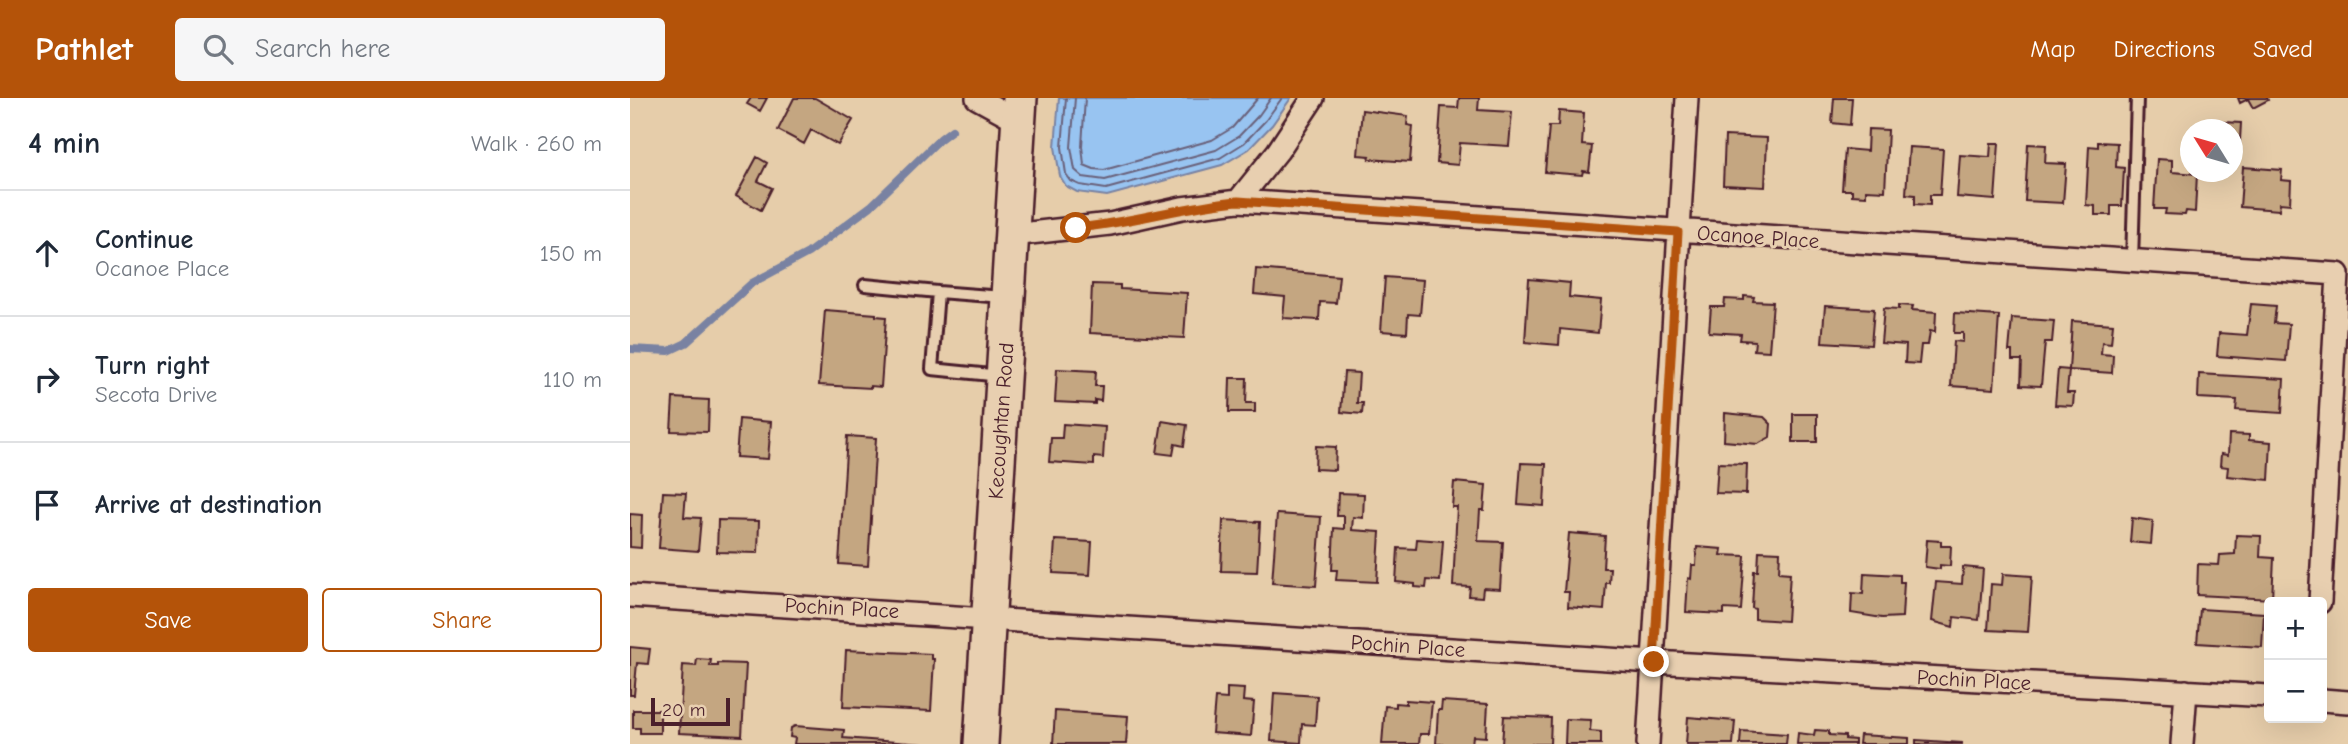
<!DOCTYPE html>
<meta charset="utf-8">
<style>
body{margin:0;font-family:"Comic Neue",sans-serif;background:#f6f6f7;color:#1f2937}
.controls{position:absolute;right:21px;bottom:21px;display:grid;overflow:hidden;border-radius:7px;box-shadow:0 7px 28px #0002}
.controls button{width:63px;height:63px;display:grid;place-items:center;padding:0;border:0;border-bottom:2px solid #e0e1e3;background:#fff;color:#1f2937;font:35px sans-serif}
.compass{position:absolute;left:1550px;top:21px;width:63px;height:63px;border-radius:50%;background:#fff;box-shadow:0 7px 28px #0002;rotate:307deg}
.scale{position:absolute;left:21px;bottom:18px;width:79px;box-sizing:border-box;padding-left:7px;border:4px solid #4a1f2b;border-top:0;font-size:19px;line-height:24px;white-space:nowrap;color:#4a1f2b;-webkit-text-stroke:5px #e8cfb0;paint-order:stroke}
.stop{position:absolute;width:21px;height:21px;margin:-16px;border:5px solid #b45309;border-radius:50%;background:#fff}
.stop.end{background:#b45309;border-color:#fff;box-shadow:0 2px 7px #0008}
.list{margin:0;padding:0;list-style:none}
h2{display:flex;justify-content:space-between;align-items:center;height:91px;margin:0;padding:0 28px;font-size:30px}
h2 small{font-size:23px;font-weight:400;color:#747a83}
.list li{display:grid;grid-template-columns:46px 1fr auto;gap:21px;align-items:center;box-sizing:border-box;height:126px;padding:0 28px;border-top:2px solid #e0e1e3}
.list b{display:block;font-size:26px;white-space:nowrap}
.list p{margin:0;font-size:23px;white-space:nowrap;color:#747a83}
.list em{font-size:23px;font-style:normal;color:#747a83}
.actions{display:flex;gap:14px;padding:21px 28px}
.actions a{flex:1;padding:16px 0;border:2px solid #b45309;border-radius:7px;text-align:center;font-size:24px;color:#b45309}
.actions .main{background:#b45309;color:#fff}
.icon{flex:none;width:38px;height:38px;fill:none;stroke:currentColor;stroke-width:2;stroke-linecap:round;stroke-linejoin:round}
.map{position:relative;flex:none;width:1718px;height:646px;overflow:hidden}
header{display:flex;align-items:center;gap:42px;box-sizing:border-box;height:98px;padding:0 35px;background:#b45309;color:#fff}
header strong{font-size:33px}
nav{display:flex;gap:38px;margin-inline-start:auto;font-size:24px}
.search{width:490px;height:63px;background:#f6f6f7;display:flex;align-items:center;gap:18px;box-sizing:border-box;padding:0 24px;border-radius:7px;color:#747a83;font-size:26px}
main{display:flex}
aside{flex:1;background:#fff}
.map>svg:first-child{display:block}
.water{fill:#98c4f1;stroke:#7982a2;stroke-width:2}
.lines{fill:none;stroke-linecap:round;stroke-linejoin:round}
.shore{stroke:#69617a;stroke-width:2}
.stream{stroke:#7982a2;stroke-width:8}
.building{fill:#c4a681;stroke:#4a1f2b;stroke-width:2}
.service-casing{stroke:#4a1f2b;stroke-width:16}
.minor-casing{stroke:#4a1f2b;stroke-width:26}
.primary-casing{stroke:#4a1f2b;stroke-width:38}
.service{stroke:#e8cfb0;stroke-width:10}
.minor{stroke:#e8cfb0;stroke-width:21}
.primary{stroke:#e8cfb0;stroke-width:33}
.route{stroke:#b45309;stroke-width:9}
.labels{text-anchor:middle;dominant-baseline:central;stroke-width:6;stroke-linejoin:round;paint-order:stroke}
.street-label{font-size:21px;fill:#4a1f2b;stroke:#e8cfb0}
</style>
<header>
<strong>Pathlet</strong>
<div class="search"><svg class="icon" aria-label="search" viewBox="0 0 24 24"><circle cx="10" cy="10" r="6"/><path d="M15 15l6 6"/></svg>Search here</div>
<nav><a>Map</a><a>Directions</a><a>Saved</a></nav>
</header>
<main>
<aside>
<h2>4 min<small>Walk · 260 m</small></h2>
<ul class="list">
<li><svg class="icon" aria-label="ahead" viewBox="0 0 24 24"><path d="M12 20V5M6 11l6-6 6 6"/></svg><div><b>Continue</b><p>Ocanoe Place</p></div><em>150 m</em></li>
<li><svg class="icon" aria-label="right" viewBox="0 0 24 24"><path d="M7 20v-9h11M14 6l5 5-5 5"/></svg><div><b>Turn right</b><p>Secota Drive</p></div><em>110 m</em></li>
<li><svg class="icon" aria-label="arrive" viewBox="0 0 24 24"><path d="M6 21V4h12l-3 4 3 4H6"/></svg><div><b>Arrive at destination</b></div></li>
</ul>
<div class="actions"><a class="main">Save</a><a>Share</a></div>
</aside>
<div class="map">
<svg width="1718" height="646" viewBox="0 0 1718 646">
<rect width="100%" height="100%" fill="#e6cdaa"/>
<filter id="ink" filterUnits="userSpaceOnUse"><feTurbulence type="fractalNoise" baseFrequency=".0143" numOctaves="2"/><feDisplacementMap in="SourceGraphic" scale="14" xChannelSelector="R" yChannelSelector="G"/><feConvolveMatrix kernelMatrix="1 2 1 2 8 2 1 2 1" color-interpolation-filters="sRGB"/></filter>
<g filter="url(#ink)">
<path class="water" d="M429,0H661L642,27L619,51L592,67L477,98L447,94L436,88L430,78L425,49Z"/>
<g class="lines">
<path class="shore" d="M436,0L432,49L436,76L441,83L450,87L476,91L590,60L614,45L636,22L652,0
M445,0L441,49L445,72L453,79L475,82L586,52L609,38L629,17L641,0
M455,0L452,48L454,67L464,71L474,72L582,42L602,30L628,0"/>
<path class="stream" d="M0,251L39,253L56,245L122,185L178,155L241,108L310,41L322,32"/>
</g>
<path class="building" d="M121,0H137L130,13L117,6Z
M164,0H185L223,22L208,47L181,32L174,46L148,32Z
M829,0H849L848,12L882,14L879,48L830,45L828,67L807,65L811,9L828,10Z
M1204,0H1222L1220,27L1202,25Z
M1608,0H1637L1638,2L1623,10L1618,1L1610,5Z
M732,12L778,18L777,27L783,28L780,64L739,61L740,58L728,57Z
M929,13L954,15L952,47L962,48L959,74L953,73L952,77L915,74L919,28H928Z
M1593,24L1611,25L1609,59H1602V32H1593Z
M1238,31L1258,32L1255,93L1236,92V98L1222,97V92H1212L1215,51L1237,53Z
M1095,38L1137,40L1135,89L1093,87Z
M1468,44L1487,45L1486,69L1494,70L1492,108H1481V117H1465V108L1456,107L1459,48L1468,49Z
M1361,45H1369L1365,102L1327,99L1330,57L1360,59Z
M1398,46L1416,47L1415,65L1436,66L1433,105L1395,103Z
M1279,49L1313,51L1310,97H1300V107L1285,106V97L1276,96Z
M127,59L137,65L128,83L142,90L131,112L106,98Z
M1527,61L1542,62V74L1567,76L1565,114L1556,113L1555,117L1535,116L1536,111H1524Z
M1613,69L1652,72L1651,82L1661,83L1660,106L1650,105L1649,112L1610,109Z
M626,171L709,178L706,205L690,204L689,222L653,220L655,199L624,196Z
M755,179L793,182L790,217L778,216L777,235L751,233Z
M899,181L940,185L939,199L971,202L968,235L930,231L929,247L895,244Z
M462,186L490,187V191L557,195L554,240L460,235Z
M1114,198L1124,199L1123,203L1143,204L1139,253L1124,252L1125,243L1110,242L1111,236L1079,234L1081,209H1094L1095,201L1114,202Z
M1621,206L1646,208L1644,225L1659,226L1656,263L1587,258L1589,235L1617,237Z
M1269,207L1283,208L1282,212L1306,214L1305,234L1300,233L1298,247H1291L1289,266L1275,265L1276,247L1251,245L1254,210L1269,211Z
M1195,208L1244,211L1241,247L1192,244Z
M195,212L246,216V218L256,219L251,289L241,288V290L189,287Z
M1325,215L1369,218L1364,291L1321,288L1324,243L1333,244V235H1324Z
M1382,220L1424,223L1422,244H1415L1411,288L1391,287L1392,262H1382V253H1379Z
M1442,223L1483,226L1481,245L1472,244L1471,256L1483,257L1482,275L1439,272Z
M427,271L466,273L465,288H472L471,303L465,302V306L425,304Z
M1428,271L1439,272L1437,295H1444L1443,308L1425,307Z
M714,274L729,275L727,305H733L732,316L711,314Z
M1569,276L1654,281L1652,315L1606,312L1607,302L1568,300Z
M600,280H617L616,305H625V314H599Z
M43,300L79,302L78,334L41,333Z
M1095,315L1134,319L1141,326L1140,339L1128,346L1094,343Z
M1163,316H1187V344H1163Z
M109,321L141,324L138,361L106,359Z
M532,323L557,327L554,348L545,346L543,357L527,355Z
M433,326L475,329L473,360L464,359V367L419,364L421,340H432Z
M1599,336L1619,337V342L1641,344L1639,382L1597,378L1598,369L1590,368L1591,356L1598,357Z
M217,338L246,340L238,468L209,466Z
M686,348L706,349L705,372L685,371Z
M891,365L916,366L914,408L888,406Z
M1088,365L1117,366L1116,396L1086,395Z
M824,384L856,387L854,412H850L848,443L873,444L870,491L853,490L852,499L839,498L840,489L823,488L827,409H822Z
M33,394L56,395L54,419L71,420L68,453L29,450Z
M708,395L734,396L733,420L723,419L722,432L750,434L747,484L706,482L707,472H702L704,430L714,431V418H707Z
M0,416L12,417L11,450L0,449Z
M647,416L691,419L686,488L642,485Z
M1502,420L1523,423L1521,446L1500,444Z
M88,422L129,423L128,455L87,454Z
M593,422L630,424L627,474L591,473Z
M939,435L975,438L973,470H980L979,485H976L974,512L938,509L939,494H934Z
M1606,437L1631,438L1630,459L1644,460L1642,501L1567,497L1568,466L1589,467L1590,457L1605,456Z
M787,441L813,443L810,483L797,482L796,490L785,489V486L766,484L768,450L786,451Z
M425,442L462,444L460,477L423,475Z
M1297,442L1311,443V448H1321L1320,468L1310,467V471L1295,469Z
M1067,449L1092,451L1091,457L1115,458L1111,512L1094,511V516L1056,514L1058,480L1061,481L1062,467H1066Z
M1129,453L1150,454L1149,474L1160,475L1157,523L1125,521V511L1122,510L1124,473H1128Z
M1333,469L1353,471L1349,522L1324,519L1323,529L1302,523L1306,484L1332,486Z
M1234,475L1270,477V484H1274L1272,519L1252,520L1221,515L1222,495L1233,496Z
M1373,476L1402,478L1398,534L1358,532L1361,486L1372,487Z
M1570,511L1634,515L1632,549L1567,545Z
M0,549L20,551L18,566L7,565L4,597H0Z
M216,552L301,556V561H304L301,613L213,609Z
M67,561L81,562L80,568H88V565L116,566L112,638L49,635L53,567L66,568Z
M597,590L614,591L613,603L624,604L621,638L582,635L585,600L597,601Z
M644,595L687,598L685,627L672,626L671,645L641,643Z
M776,602L802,604L799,636H790L789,646H752L755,608L766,609V605L776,606Z
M812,603L858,606L856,639L843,638L842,646H806L808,612H811Z
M3,612H30V635H10V630H3Z
M425,613L498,618L496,646H423Z
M874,618L921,620L920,646H872Z
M1058,619L1105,623L1103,646H1056Z
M936,621L961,622L960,633L971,634V646H935Z
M165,628L214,632L213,640L294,646H164L165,640L160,639L161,630Z
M1185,632L1199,633V637L1215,638V641L1225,642V646H1167L1168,635L1184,637Z
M1111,633L1157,636L1156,646H1110Z
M1230,637L1279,640V646H1229Z
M1286,642L1332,645V646H1286Z"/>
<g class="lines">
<defs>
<path id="service" d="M1502,163L1507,0
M235,187L308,194
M371,278L302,271L308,194L373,199"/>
<path id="minor" d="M347,0L389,23
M608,103L648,53L683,0
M382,137L480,126L552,110L608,103L1708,176L1690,504
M0,498L1024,564L1639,598
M1692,602L1718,604
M1018,646L1057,0
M1552,646L1556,593"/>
<path id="primary" d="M351,646L390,0"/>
</defs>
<use href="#service" class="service-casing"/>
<use href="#minor" class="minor-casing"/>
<use href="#primary" class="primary-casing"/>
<use href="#service" class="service"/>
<use href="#minor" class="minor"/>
<use href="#primary" class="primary"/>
</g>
</g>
<g class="lines" filter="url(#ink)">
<path class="route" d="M446,130C501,125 553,108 608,103L1048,134L1024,564"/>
</g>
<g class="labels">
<g class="street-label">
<text transform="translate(1128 139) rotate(4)">Ocanoe Place</text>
<text transform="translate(371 323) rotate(-86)">Kecoughtan Road</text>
<text transform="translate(212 510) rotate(3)">Pochin Place</text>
<text transform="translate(778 548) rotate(4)">Pochin Place</text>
<text transform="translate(1344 582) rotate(3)">Pochin Place</text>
</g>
</g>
</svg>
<div class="controls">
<button>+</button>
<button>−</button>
</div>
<svg class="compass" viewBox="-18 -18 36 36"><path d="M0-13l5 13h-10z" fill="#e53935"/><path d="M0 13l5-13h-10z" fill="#747a83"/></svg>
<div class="scale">20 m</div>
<div class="stop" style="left:446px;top:130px"></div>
<div class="stop end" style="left:1024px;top:564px"></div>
</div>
</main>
